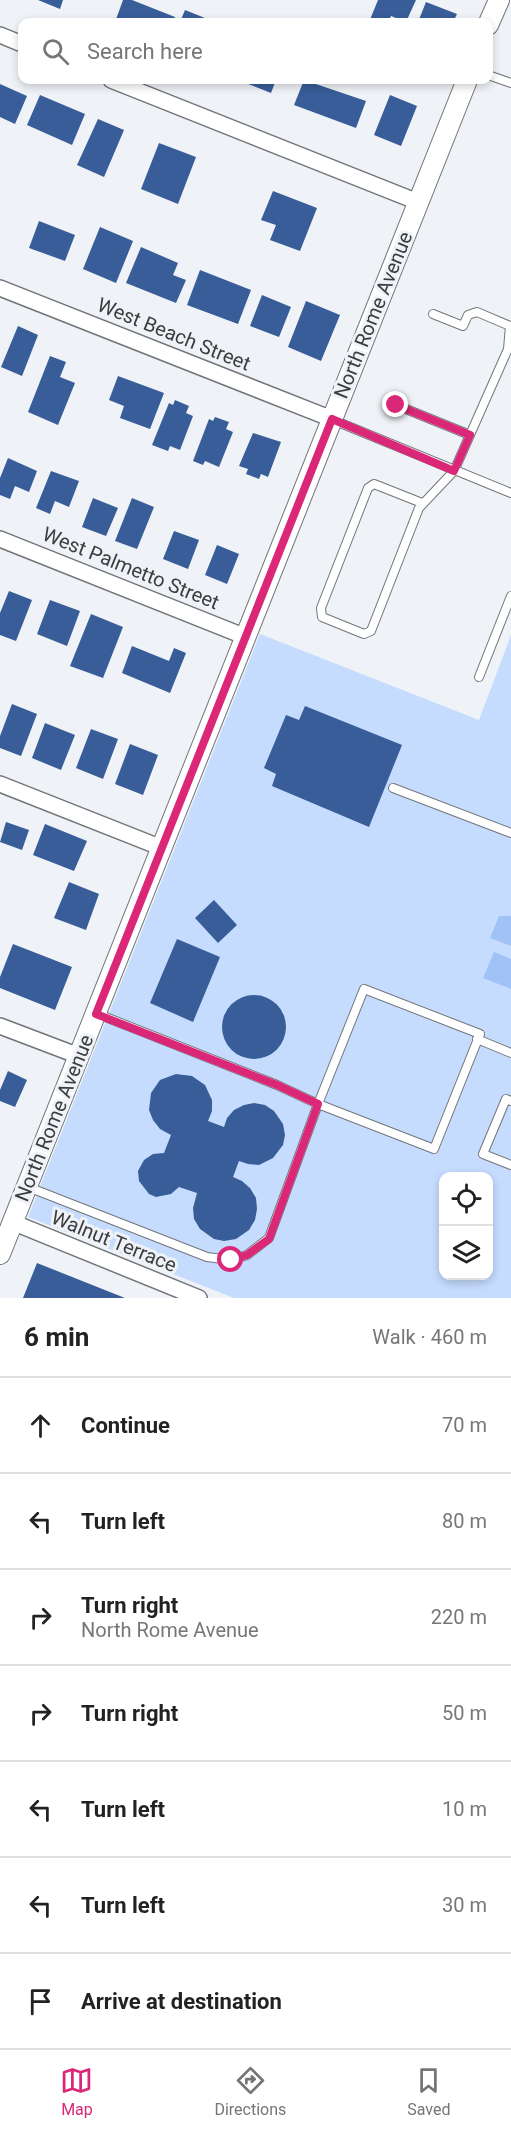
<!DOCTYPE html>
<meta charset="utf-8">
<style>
body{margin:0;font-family:Roboto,sans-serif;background:#f2f2f2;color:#222}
.controls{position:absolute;right:18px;bottom:18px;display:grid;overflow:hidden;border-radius:12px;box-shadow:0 3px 9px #0003}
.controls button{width:54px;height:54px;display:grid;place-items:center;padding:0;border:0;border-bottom:2px solid #e0e0e0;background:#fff;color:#222;font:30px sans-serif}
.stop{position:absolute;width:18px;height:18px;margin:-14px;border:4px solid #db2777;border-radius:50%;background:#fff}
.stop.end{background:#db2777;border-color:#fff;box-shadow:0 2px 6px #0008}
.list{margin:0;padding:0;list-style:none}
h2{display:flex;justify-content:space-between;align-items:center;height:78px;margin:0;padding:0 24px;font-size:26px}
h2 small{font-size:20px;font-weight:400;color:#767676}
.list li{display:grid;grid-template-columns:39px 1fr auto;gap:18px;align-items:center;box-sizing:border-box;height:96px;padding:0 24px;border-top:2px solid #e0e0e0}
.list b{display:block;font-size:22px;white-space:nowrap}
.list p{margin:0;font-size:20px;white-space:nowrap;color:#767676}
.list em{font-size:20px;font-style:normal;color:#767676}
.icon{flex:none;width:33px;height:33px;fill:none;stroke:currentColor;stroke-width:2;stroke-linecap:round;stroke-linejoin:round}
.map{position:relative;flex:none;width:511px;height:1298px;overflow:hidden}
.search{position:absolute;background:#fff;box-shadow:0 3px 9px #0003;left:18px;right:18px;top:18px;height:66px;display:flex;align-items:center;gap:15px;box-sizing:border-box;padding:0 21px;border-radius:12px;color:#767676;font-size:22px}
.sheet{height:750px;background:#fff}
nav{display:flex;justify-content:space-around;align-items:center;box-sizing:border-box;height:84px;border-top:2px solid #e0e0e0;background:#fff;font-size:16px;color:#767676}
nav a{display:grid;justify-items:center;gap:3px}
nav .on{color:#db2777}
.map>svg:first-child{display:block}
.green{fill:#c5dcfe;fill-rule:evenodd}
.water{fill:#a0c2f6}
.building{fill:#385d98}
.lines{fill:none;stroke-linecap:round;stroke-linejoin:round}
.service-casing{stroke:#727579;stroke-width:10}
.minor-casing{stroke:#727579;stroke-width:18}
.tertiary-casing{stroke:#727579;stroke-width:22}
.service{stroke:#fff;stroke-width:8}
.minor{stroke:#fff;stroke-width:15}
.tertiary{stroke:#fff;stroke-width:20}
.route{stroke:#db2777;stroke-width:8}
.labels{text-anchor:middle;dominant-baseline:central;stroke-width:6;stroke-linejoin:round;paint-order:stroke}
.street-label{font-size:20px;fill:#3b3d3f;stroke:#eff2f7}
</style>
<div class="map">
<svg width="511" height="1298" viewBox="0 0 511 1298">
<rect width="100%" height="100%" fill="#eff2f7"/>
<path class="green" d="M260,634L479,720L511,635V1298H234L28,1217ZM444,1176H488V1276H444Z"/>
<path class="water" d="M499,916H511V946L490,938Z
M494,952L511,959V989L483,978Z"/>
<path class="building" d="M38,0H63L60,9Z
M123,0H132L175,17L173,22H115Z
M378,0H416L406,22L391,16L388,22H369Z
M426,2L457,14L453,22H418Z
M185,10L210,20L209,22H180Z
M238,80H276L271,93Z
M304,80L366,101L356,128L294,105Z
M0,84L27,96L15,124L0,117Z
M40,95L85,114L72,145L27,125Z
M390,95L417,106L401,146L374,135Z
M98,119L124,130L104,177L77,165Z
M159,143L196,157L178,204L141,189Z
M273,191L317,208L300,251L270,240L276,225L261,220Z
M39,221L75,235L65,261L29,248Z
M100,227L133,241L116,283L83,269Z
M141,247L178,263L173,275L186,280L176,303L126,283Z
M200,270L251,290L238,324L187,305Z
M262,295L291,307L279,337L250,326Z
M306,301L340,315L321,361L288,347Z
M18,326L38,335L22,376L1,367Z
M50,356L66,362L60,377L75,383L58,425L28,412Z
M118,376L164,393L150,429L120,418L124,406L109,400Z
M175,400L189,406L186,413L193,416L180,450L170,446L168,451L152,445L169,403L173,405Z
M215,417L229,422L226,429L233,432L219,467L205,461L203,465L193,461L209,419L213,421Z
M253,433L281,442L268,477L261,474L259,479L246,474L248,469L239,466Z
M8,458L37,471L29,492L15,486L10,499L0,495V478Z
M51,471L79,481L69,507L55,501L50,514L36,508Z
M93,498L118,508L106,536L82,527Z
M132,498L154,507L137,549L115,541Z
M174,531L199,540L188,569L163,559Z
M217,545L239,554L227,584L205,575Z
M9,591L32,600L16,641L0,635V613Z
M50,600L80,611L67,646L37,634Z
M91,614L123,627L103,678L70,666Z
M132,646L169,661L174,648L186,653L170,693L122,673Z
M12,704L37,714L21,756L0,748V736Z
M305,706L402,745L369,827L272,786L276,774L264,768L286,715L299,720Z
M45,723L75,735L61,770L32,758Z
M91,729L118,739L103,779L76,768Z
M130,744L158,755L143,795L115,784Z
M6,822L29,830L22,850L0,842Z
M45,824L87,841L74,871L33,855Z
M69,882L99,894L86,930L54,918Z
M214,900L237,925L218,943L195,918Z
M177,939L220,957L193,1022L150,1003Z
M13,944L72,967L55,1010L0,988V977Z
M222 1027a32 32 0 1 1 64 0a32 32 0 1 1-64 0Z
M8,1071L27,1080L15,1107L0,1101V1090Z
M176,1074L192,1076L205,1085L212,1100V1111L208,1121L224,1127L227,1118L234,1110L244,1105L254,1103L265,1105L274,1111L283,1124L285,1135L283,1145L273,1158L259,1165L248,1164L239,1161L233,1177L242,1181L250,1188L256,1198L257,1209L255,1220L249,1230L236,1239L224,1241L214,1239L200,1229L194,1219L193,1208L197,1193L179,1187L171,1194L156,1197L149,1194L139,1181L138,1171L144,1160L153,1154L164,1153L171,1135L160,1129L153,1120L149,1110L151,1093L160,1080Z
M37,1263L125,1298H23Z"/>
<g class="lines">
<defs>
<path id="service" d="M488,75L511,83
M396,405L470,435
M333,420L511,493
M422,503L374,484L368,488L321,608L322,617L364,634L371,631L419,508L454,471L508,349L510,326L477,312L468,315L463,326L433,314
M479,677L511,596
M393,788L511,833
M364,989L480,1034L434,1149L318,1104Z
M477,1039L511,1053
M511,1101L506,1099L483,1154L511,1165
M28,1187L207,1257L231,1260L247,1255L269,1238L318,1104L277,1085L98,1014"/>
<path id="minor" d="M0,35L22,44
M111,80L418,202
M0,288L332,419
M0,539L246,637
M0,784L162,848
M0,1026L79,1056
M12,1222L199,1298"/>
<path id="tertiary" d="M488,25L499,0
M0,1254L467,80"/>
</defs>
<use href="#service" class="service-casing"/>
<use href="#minor" class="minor-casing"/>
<use href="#tertiary" class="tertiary-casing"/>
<use href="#service" class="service"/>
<use href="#minor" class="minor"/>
<use href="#tertiary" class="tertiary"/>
</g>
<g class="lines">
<path class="route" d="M231,1260L247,1255L269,1239L318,1104L277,1085L96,1014L332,419L454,471L470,435L396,405"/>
</g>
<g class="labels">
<g class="street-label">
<text transform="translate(373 315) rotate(-68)">North Rome Avenue</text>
<text transform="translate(174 334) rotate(22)">West Beach Street</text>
<text transform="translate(131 568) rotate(22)">West Palmetto Street</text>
<text transform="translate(54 1118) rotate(-68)">North Rome Avenue</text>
<text transform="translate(114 1241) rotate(22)">Walnut Terrace</text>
</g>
</g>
</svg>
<div class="controls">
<button><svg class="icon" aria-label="locate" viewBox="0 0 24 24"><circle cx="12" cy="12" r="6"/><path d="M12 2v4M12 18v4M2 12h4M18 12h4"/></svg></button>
<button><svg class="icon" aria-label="layers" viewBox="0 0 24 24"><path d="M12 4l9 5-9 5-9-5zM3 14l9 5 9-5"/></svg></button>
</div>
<div class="stop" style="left:231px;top:1260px"></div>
<div class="stop end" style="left:396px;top:405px"></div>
<div class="search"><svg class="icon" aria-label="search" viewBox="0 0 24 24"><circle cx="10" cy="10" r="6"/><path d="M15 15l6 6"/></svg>Search here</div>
</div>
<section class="sheet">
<h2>6 min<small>Walk · 460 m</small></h2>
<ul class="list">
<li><svg class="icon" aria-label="ahead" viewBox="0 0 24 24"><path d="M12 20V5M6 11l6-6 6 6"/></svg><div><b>Continue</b></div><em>70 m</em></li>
<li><svg class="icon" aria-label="left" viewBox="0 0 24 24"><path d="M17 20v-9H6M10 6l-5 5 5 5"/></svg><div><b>Turn left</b></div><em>80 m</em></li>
<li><svg class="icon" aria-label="right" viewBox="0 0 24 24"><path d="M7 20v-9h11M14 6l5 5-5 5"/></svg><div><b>Turn right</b><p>North Rome Avenue</p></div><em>220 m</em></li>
<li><svg class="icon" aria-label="right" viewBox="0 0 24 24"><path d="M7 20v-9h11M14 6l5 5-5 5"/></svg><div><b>Turn right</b></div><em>50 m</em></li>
<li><svg class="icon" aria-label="left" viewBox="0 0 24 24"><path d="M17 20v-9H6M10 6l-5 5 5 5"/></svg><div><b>Turn left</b></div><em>10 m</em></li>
<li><svg class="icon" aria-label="left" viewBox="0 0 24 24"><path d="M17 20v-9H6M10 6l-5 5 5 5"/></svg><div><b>Turn left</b></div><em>30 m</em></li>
<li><svg class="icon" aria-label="arrive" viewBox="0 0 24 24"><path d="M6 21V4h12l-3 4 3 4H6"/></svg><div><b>Arrive at destination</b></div></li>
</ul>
</section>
<nav>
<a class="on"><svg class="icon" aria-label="map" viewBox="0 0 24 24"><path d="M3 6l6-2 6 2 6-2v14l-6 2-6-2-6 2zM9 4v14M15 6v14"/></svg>Map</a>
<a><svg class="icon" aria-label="directions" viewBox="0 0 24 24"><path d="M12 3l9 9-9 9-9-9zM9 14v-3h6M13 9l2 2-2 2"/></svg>Directions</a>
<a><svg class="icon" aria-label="saved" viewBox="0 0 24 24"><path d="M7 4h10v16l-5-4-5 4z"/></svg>Saved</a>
</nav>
